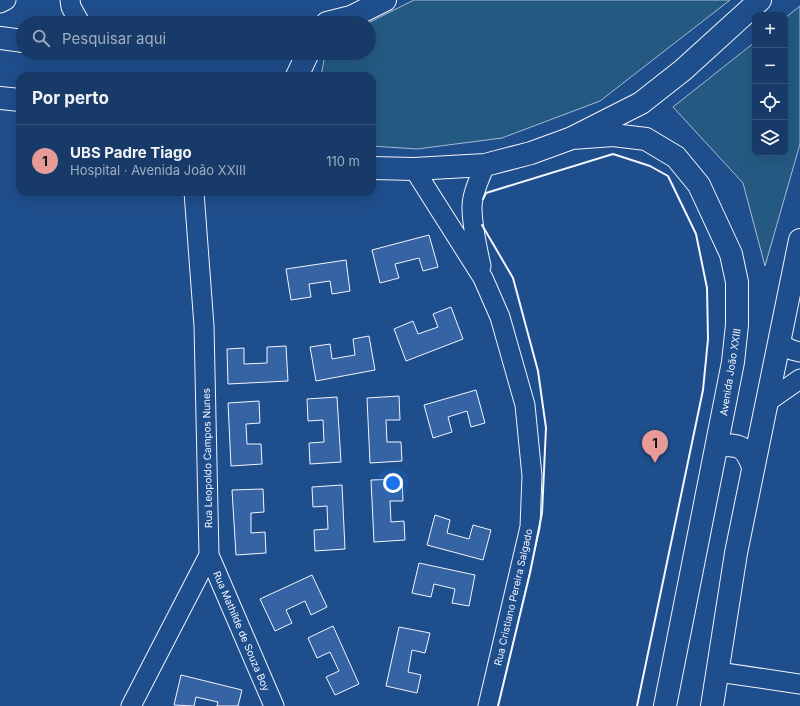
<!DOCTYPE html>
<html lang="pt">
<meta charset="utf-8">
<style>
body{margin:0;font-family:Inter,sans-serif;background:#244571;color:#f1f3f6}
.controls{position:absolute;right:12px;top:12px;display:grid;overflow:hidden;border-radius:8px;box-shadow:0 4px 16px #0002}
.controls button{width:36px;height:36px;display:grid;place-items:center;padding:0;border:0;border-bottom:1px solid #36547d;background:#173a69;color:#f1f3f6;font:20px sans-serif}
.you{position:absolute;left:393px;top:483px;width:14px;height:14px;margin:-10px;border:3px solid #fff;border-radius:50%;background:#1a73e8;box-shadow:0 0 0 6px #1a73e833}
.badge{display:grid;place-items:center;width:26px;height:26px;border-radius:50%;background:#e69b98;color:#111;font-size:13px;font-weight:700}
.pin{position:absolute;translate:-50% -33px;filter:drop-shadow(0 1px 2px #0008)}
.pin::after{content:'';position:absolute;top:21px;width:14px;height:12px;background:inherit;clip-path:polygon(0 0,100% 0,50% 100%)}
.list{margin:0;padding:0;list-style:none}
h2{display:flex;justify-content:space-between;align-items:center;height:52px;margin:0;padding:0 16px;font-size:17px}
h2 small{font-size:13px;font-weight:400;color:#9eadc0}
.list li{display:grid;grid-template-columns:26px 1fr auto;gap:12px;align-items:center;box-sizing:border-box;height:72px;padding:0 16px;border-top:1px solid #36547d}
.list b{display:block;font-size:15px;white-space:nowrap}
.list p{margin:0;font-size:13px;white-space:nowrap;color:#9eadc0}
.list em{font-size:13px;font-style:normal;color:#9eadc0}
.icon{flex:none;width:22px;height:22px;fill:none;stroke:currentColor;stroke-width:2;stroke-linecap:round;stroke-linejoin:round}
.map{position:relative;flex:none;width:800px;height:706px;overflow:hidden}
.search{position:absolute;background:#173a69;box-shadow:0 4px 16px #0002;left:16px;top:16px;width:360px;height:44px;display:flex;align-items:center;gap:10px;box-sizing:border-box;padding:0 14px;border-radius:22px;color:#9eadc0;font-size:15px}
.panel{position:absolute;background:#173a69;box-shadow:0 4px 16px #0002;left:16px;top:72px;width:360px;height:124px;border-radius:12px}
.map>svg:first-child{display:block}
.green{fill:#245a82;stroke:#a8bbd7}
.building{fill:#3563a3;stroke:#f2f6ff}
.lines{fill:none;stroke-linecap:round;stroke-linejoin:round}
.minor-casing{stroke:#f2f6ff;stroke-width:21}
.major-casing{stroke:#f2f6ff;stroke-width:24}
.minor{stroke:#1f4e8c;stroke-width:19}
.major{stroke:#1f4e8c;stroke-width:22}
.wall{stroke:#f2f6ff;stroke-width:2}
.labels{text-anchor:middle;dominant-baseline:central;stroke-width:3;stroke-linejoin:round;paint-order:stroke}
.street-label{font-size:10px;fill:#f2f6ff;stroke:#1f4e8c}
</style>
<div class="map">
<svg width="800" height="706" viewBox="0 0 800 706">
<rect width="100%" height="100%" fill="#1f4e8c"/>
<path class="green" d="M414,0H730L600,101L502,138L417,149L372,146V76H321L325,55L327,53H369L368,23Z
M800,6V144L765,266L743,183L673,107L755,42V153H785V18Z"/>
<path class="building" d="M429,235L438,267L423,271L419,258L395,264L399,278L380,283L372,250Z
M346,260L350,291L332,294L330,281L309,284L311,297L291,300L286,269Z
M451,307L463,339L406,361L394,329L413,321L418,334L438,327L433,314Z
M369,336L375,370L316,381L310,347L330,344L332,359L355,355L353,339Z
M286,346L288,381L228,384L227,349L244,348V364L267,363V347Z
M476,390L485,423L471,427L467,411L448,417L452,432L433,438L424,405Z
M399,396L400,420H386L387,442H401L402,461L370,463L367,398Z
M337,397L341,462L310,464L309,443L324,442L323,420L308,421L307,399Z
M259,401L260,423L246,424L247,444H261L262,464L231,466L228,403Z
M402,479L403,501H390L391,522L404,521L405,540L374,542L371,480Z
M342,485L345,549L315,551L314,530L328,529L327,506L313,507L312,487Z
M263,489L264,512L251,513V533L265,532L266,553L236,555L232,490Z
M435,515L450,520L447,533L469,539L473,525L491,530L483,560L427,545Z
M419,563L475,575L469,606L452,603L455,589L434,584L431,597L412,593Z
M312,575L327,607L311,615L305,601L286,610L292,623L275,631L260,599Z
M333,626L359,684L335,695L326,677L339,671L330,652L317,658L308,638Z
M399,627L430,633L425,653L412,650L408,672L421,675L417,693L386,686Z
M181,675L242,690L238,706H217L218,702L196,697L194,706L174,705Z"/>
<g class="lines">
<defs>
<path id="minor" d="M70,0L71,7L80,23
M0,3L6,0
M414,169L483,278L500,317L525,405L532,476L530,527L488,706
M481,266C477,247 472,227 472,207C472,193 480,178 485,165
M780,344L792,350L800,352
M767,402L800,379
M209,555L274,706
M718,672L800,684
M131,706L209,555L204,326L194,192"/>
<path id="major" d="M327,23L351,17L385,0
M0,38L23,41
M297,76L308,53
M0,98L20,100
M572,138L613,135L646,139L676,157L699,185L731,254L737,282V325L733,362L665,706
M372,168L414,169L485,165L531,153L572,138L641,103L683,70L760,0
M717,445C740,445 745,445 753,467
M712,706L736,553L800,240"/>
</defs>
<use href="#minor" class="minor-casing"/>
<use href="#major" class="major-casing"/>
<use href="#minor" class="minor"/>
<use href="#major" class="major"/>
<path class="wall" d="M483,199L486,193L613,154L650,166L668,176L696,234L707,288L708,339L703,390L637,706
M482,225L513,278L538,371L546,428L542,513L530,573L498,706"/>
</g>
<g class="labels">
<g class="street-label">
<text transform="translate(730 372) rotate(-81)">Avenida João XXIII</text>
<text transform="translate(207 458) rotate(-91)">Rua Leopoldo Campos Nunes</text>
<text transform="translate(513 597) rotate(-77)">Rua Cristiano Pereira Salgado</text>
<text transform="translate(242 631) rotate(67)">Rua Mathilde de Souza Boy</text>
</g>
</g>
</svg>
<div class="controls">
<button>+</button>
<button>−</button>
<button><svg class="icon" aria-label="locate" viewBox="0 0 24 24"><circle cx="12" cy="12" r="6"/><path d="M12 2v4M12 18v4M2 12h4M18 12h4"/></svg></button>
<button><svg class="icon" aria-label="layers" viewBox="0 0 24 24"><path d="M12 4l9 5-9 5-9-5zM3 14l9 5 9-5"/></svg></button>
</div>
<div class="you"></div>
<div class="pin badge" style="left:655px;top:463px">1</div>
<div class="search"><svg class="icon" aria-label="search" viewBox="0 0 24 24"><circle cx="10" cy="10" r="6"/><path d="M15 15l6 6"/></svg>Pesquisar aqui</div>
<section class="panel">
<h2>Por perto<small></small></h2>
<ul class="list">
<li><span class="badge">1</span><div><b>UBS Padre Tiago</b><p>Hospital · Avenida João XXIII</p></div><em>110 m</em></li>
</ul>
</section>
</div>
